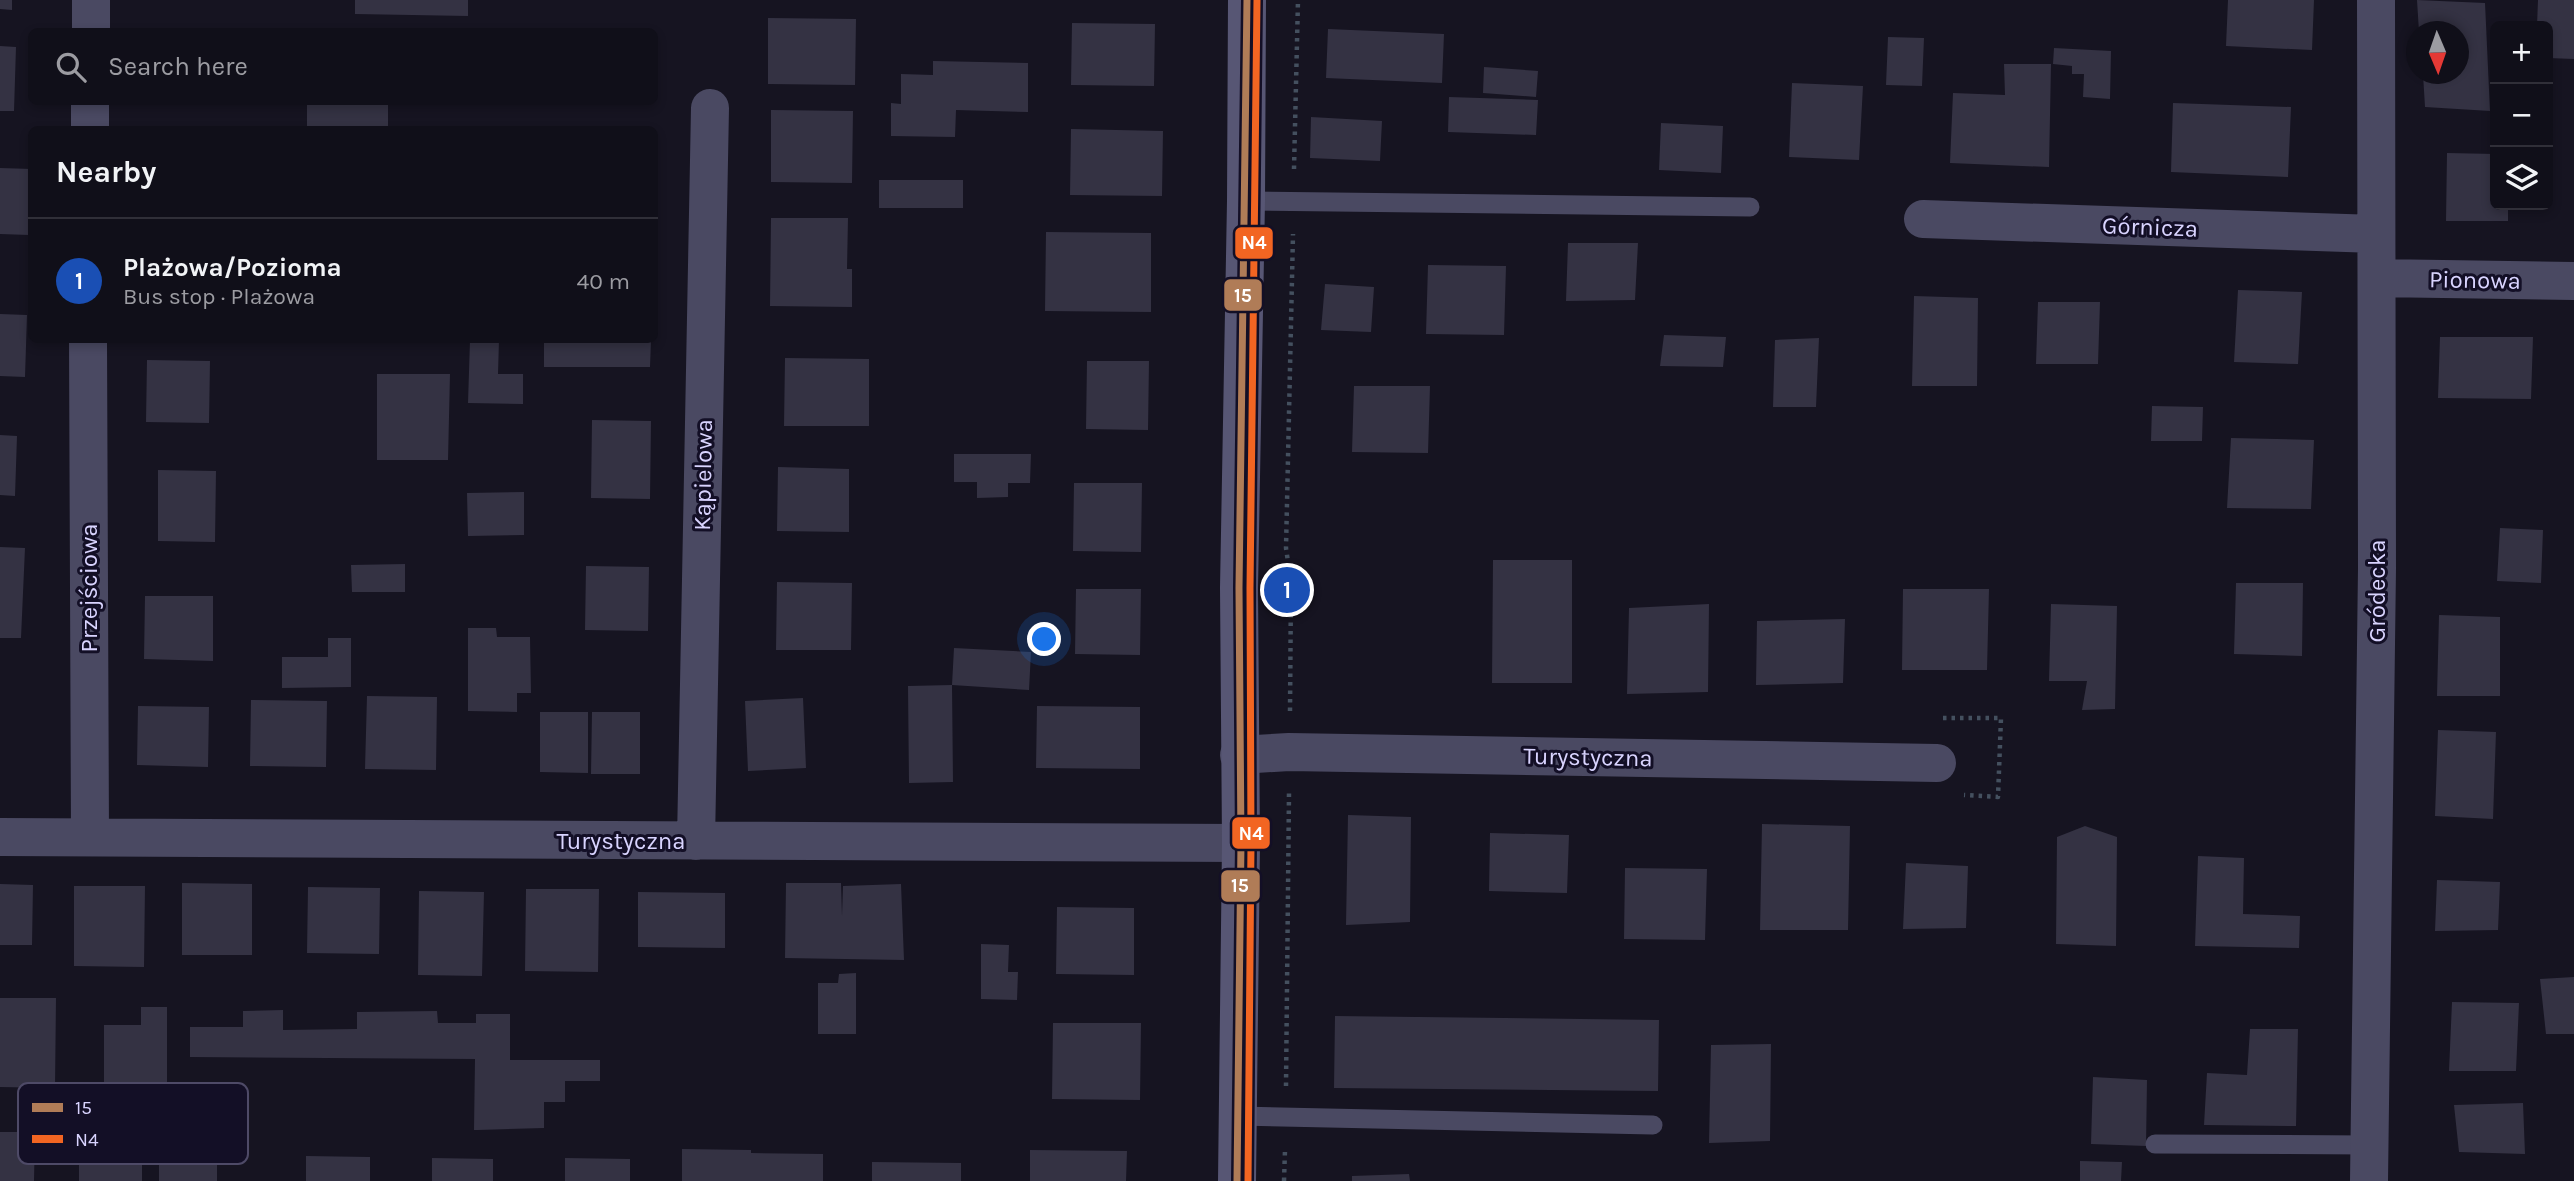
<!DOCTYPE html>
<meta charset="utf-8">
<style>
body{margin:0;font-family:Karla,sans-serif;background:#1e1d26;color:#f1f3f6}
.controls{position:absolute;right:21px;top:21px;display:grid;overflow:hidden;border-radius:10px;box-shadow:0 4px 10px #0003}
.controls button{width:63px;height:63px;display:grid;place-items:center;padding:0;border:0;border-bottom:2px solid #302f38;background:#100f19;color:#f1f3f6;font:35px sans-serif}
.compass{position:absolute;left:2406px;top:21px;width:63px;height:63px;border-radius:50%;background:#100f19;box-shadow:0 4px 10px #0003;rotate:178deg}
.you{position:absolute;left:1045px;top:640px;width:24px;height:24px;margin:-18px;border:5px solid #fff;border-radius:50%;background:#1a73e8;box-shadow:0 0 0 10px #1a73e833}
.badge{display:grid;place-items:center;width:46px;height:46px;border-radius:50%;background:#9591b1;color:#fff;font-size:23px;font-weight:700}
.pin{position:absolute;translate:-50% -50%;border:4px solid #fff;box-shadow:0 2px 7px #0006}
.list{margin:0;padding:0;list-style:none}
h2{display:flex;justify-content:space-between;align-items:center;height:91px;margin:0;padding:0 28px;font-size:30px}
h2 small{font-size:23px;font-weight:400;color:#9c9ca2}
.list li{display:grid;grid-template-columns:46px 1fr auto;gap:21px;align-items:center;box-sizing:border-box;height:126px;padding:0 28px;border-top:2px solid #302f38}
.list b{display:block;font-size:26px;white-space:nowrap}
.list p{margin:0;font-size:23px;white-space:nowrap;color:#9c9ca2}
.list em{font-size:23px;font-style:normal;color:#9c9ca2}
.icon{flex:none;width:38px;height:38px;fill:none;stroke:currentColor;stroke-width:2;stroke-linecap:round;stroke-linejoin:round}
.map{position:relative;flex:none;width:2574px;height:1181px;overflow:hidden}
.search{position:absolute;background:#100f19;box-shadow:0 4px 10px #0003;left:28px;top:28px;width:630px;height:77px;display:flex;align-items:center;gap:18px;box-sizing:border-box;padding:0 24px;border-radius:10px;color:#9c9ca2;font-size:26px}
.panel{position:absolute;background:#100f19;box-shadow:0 4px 10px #0003;left:28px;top:126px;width:630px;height:217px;border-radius:10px}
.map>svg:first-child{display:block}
.building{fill:#343243}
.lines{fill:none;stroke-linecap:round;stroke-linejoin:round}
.path{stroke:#44505f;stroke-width:4.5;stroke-dasharray:3.5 5;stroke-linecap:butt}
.lane{stroke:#4a4962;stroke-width:19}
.street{stroke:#4a4962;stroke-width:38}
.secondary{stroke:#575674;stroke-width:38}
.bus-1-casing{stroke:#130f26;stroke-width:12}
.bus-2-casing{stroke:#130f26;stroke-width:12}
.bus-1{stroke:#b07c57;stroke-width:7}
.bus-2{stroke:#f26522;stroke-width:7}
.labels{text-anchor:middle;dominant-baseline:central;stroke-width:6;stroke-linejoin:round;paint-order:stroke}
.street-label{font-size:24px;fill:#d9d4ff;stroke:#130f26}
.key{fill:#130f26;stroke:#4e4a67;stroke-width:2}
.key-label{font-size:19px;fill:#d9d4ff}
.line-badge{stroke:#130f26;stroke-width:2.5}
.badge-label{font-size:19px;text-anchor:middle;font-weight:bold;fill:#fff}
</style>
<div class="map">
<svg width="2574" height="1181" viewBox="0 0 2574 1181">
<rect width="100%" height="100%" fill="#161421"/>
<path class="building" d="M0,0H12V10L0,9Z
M355,0H468V16L355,14Z
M2228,0H2314L2312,50L2226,46Z
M2417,0L2485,3L2490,111L2425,107L2423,74H2459V32H2419Z
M2538,0H2574V59L2548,58V26H2537Z
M768,18L856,19L855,85L768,84Z
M1072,23L1155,24L1154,86L1071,85Z
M1328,29L1444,34L1442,83L1326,78Z
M1888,37L1924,38L1922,86L1886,85Z
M0,46L16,47L14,111H0Z
M2054,48L2111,51L2110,99L2083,97L2084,74H2072V66L2053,64Z
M933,61L1028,63V112L956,110L955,137L891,136V103L901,104V74L933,75Z
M2004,64H2051L2049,167L1950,163L1953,93L2005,95Z
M1484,67L1538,71L1536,97L1483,93Z
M1792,83L1863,86L1859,160L1789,157Z
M1449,97L1538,100L1536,135L1448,132Z
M158,102H227V105H158Z
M307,102H388V130H307Z
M2173,103L2291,107L2288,177L2171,172Z
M771,110L853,111L852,183L771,182Z
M1311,117L1382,121L1380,161L1310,158Z
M1661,123L1723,126L1721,173L1659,170Z
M1071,129L1163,131L1162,196L1070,195Z
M2447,153L2495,154V205H2508V221H2446Z
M0,168L32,169L29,235L0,234Z
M879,180H963V208H879Z
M771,218H848L847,269H852V307L770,306Z
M1046,232L1151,233V312L1045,311Z
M1568,243H1638L1635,300L1566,301Z
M1428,265L1506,266L1504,335L1426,334Z
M1325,284L1374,287L1371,332L1321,330Z
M2238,290L2302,292L2298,364L2234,362Z
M1914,296L1978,298L1977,386H1912Z
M2038,302H2100L2098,364H2036Z
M0,314L27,315L25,377L0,376Z
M1664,335L1726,337L1723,367L1660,366Z
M2440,337H2533L2531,399L2438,398Z
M1819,338L1816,407H1773L1775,340Z
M470,340H499L498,374H523V404L468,403Z
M544,340H651L650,367H544Z
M785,358L869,359V426H784Z
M147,360L210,361L209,423L146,422Z
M1087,361H1149L1148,430L1086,429Z
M377,374H450L448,460H377Z
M1354,386H1430L1428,453L1352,452Z
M2152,406L2203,407L2202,441H2151Z
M592,420L651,421L650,499L591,498Z
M0,435L17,436L15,496L0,495Z
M2231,438L2314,440L2311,509L2227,508Z
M954,454H1031L1030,483H1008V497L977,498V482H954Z
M778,467L849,469V532L777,531Z
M158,470L216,471L215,542L158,541Z
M1074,483H1142L1141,552L1073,551Z
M524,492V535L468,536L467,493Z
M2500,528L2543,530L2541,583L2497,581Z
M0,547L25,548L21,638H0Z
M1493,560H1572V683H1492Z
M405,564V592H352L351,565Z
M586,566L649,567L648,631L585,630Z
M777,582L852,583L851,650H776Z
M2236,583H2303L2302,656L2234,654Z
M1076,589H1141L1140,655L1075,654Z
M1903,589H1989L1987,670H1902Z
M145,596H213V661L144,659Z
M1709,604L1708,692L1627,694L1629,608Z
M2051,604L2117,606L2115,709L2082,710L2087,681H2049Z
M2439,615L2500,617V696H2437Z
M1845,619L1843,683L1756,685L1757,621Z
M468,628H496L497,637H530L531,693H517V712L468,711Z
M328,638H351V687L282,688V657H328Z
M954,648L1031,652L1029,690L952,685L953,782L909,783L908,686L952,685Z
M367,696L437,697L436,770L365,769Z
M803,698L806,768L748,771L745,701Z
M251,700L327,701L326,767L250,766Z
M138,706L209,707L208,767L137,765Z
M1037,706L1140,707V769L1036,768Z
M540,712H588V773L540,772Z
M592,712H640V774H591Z
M2438,730L2496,732L2493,819L2435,816Z
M1348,815L1411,817L1410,922L1346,925Z
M1762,824L1850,826L1848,930H1760Z
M2085,826L2117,837L2116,946L2056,944L2057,837Z
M1490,833L1569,835L1567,893L1489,891Z
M2198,856L2244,858L2243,914L2300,916L2299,948L2195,946Z
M1906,863L1968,866L1966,928L1903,929Z
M1625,868L1707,869L1705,940L1624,939Z
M2437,880L2500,882L2498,930L2435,931Z
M182,883L252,884V955H182Z
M786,883H841L842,916L843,886L901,884L904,960L785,958Z
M0,884L33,885L32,945H0Z
M74,886H145L144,967L74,966Z
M308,887L380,888L379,954L307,953Z
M526,889H599L598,972L525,971Z
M419,891L484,892L482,976L418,975Z
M638,892L725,893V948L638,947Z
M1057,907L1134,908V975L1056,974Z
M981,944L1009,945L1008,972H1018L1017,1000L981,999Z
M856,973V1034H818V983H838L839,974Z
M2574,977V1034H2546L2540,979Z
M0,998H56L55,1088L0,1087Z
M2452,1002L2519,1003L2516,1071H2449Z
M141,1007H167V1107H143V1088H128V1101H110V1089H104V1025H141Z
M283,1010V1030L357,1029V1012L437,1011L438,1023H476V1014H510V1060H600V1081H565V1102H544V1128L478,1130H474L475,1059L190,1057V1027H243V1011Z
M1335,1016L1659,1020L1658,1091L1334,1088Z
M1053,1023H1141L1140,1100L1052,1099Z
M2250,1029H2298L2296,1126L2204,1125L2207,1073L2247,1075Z
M1771,1044L1770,1141L1709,1143L1711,1045Z
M2093,1077L2147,1080L2146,1146L2091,1144Z
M2523,1103L2525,1154L2459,1152L2454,1105Z
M0,1132H35L34,1181H0Z
M159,1139L217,1140V1181H159Z
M682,1149L751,1150V1153L823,1154V1181H682Z
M1030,1150L1127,1151L1126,1181H1030Z
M79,1151L142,1152V1181H79Z
M306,1156L370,1157V1181H306Z
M432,1158L493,1159V1181H432Z
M565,1158L630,1159V1181H565Z
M2080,1161L2122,1162L2121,1181H2080Z
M872,1162L961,1163V1181H872Z
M1409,1174L1410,1181H1352V1176Z"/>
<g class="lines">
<path class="path" d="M1294,169L1298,0
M1290,711L1291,583L1286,548L1293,234
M1943,718H2001L1998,797L1964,795
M1286,1086L1289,793
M1284,1181L1285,1150"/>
<path class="lane" d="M1246,201L1750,207
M1238,1116L1653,1125
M2155,1144L2370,1145"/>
<path class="street" d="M91,32V0
M90,130V102
M1923,219L2376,234
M2377,278L2574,281
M88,340L90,837
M1239,755L1289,752L1937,763
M0,837L1241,843
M696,841L710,108
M2369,1181L2377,568L2376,0"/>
<path class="secondary" d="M1237,1181L1241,843L1239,588L1246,201L1247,0"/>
<defs>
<path id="bus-1" d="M1237,1181L1241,843L1239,588L1247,0"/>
<path id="bus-2" d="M1248,1181L1251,843L1250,588L1257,0"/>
</defs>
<use href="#bus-1" class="bus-1-casing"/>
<use href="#bus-2" class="bus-2-casing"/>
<use href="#bus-1" class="bus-1"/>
<use href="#bus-2" class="bus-2"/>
</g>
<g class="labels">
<g class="street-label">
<text transform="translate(2150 227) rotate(2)">Górnicza</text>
<text transform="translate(2475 280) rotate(1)">Pionowa</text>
<text transform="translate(703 475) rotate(-89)">Kąpielowa</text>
<text transform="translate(89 588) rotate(-90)">Przejściowa</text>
<text transform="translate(2377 591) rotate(-90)">Gródecka</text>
<text transform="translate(1588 757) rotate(1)">Turystyczna</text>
<text x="621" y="841">Turystyczna</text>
</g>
</g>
<rect x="18" y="1083" width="230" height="81" rx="10" class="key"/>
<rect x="32" y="1103" width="31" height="9" fill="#b07c57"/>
<rect x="32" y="1135" width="31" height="8" fill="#f26522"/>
<g class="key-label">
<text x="75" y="1114">15</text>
<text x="75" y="1146">N4</text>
</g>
<g class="line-badge">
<rect x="1234" y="226" width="40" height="34" rx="7" fill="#f26522"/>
<rect x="1223" y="278" width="40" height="34" rx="7" fill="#b07c57"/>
<rect x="1231" y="816" width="40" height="34" rx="7" fill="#f26522"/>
<rect x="1220" y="869" width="41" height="34" rx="7" fill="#b07c57"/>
</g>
<g class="badge-label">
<text x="1254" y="249">N4</text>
<text x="1243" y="302">15</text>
<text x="1251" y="840">N4</text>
<text x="1240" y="892">15</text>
</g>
</svg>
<div class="controls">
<button>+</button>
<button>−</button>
<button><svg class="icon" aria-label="layers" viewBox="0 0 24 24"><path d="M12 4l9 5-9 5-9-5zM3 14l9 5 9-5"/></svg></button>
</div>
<svg class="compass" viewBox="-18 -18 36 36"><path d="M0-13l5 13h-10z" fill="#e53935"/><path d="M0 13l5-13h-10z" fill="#9c9ca2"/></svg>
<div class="you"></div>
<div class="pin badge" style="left:1287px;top:590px;background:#1a4fb4">1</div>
<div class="search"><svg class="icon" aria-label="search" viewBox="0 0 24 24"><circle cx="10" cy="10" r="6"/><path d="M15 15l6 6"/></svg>Search here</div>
<section class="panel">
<h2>Nearby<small></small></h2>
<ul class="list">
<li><span class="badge" style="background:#1a4fb4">1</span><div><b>Plażowa/Pozioma</b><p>Bus stop · Plażowa</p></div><em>40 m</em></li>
</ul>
</section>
</div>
